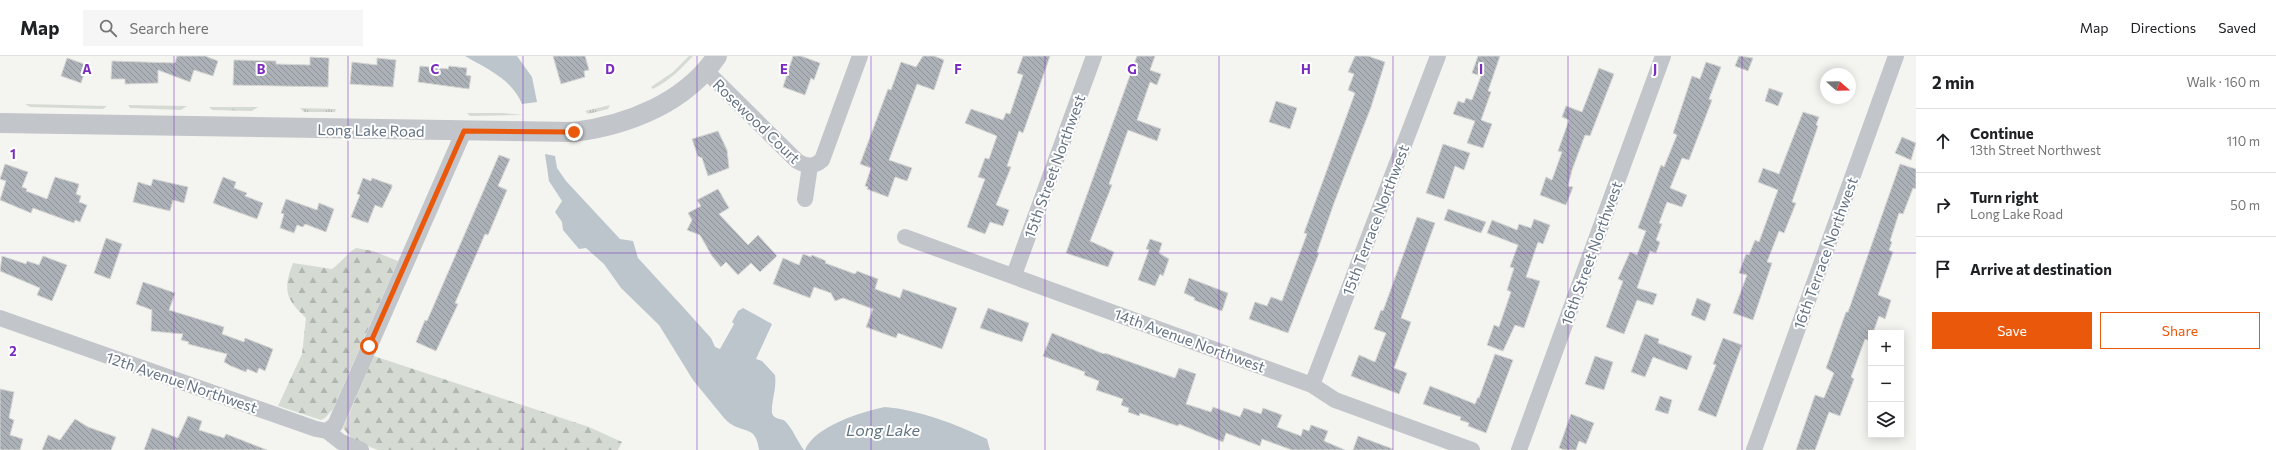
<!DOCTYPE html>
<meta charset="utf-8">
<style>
body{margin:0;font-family:Commissioner,sans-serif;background:#f6f6f6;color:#202124}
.controls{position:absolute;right:12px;bottom:12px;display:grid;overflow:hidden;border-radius:0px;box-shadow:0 2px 10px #0003}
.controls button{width:36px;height:36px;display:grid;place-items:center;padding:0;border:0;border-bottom:1px solid #e0e0e0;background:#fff;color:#202124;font:20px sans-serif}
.compass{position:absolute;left:1820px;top:12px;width:36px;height:36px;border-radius:50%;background:#fff;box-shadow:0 2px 10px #0003;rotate:110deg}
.stop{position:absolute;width:12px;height:12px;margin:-9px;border:3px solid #ea580c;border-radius:50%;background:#fff}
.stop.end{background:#ea580c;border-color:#fff;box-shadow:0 1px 4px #0008}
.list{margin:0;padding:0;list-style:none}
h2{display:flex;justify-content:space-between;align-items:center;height:52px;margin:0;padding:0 16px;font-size:17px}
h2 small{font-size:13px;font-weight:400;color:#757577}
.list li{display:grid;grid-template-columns:26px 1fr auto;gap:12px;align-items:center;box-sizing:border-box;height:64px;padding:0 16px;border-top:1px solid #e0e0e0}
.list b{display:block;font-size:15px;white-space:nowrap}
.list p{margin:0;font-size:13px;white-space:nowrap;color:#757577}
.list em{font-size:13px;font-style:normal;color:#757577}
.actions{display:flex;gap:8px;padding:12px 16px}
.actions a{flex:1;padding:9px 0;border:1px solid #ea580c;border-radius:0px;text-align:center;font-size:14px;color:#ea580c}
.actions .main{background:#ea580c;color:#fff}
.icon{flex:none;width:22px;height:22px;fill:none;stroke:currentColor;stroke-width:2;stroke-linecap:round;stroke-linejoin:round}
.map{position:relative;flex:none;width:1916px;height:394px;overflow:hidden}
header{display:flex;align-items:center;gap:24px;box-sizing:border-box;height:56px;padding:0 20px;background:#fff;border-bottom:1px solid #e0e0e0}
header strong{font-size:19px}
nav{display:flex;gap:22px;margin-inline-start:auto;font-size:14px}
.search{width:280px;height:36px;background:#f6f6f6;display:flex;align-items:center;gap:10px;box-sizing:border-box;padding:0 14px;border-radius:0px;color:#757577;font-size:15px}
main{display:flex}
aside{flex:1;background:#fff}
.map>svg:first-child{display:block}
.grass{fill:url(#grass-tufts)}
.forest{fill:url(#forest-firs)}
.water{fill:#bbc5cb}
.building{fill:url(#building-back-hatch);stroke:#d6d6d3}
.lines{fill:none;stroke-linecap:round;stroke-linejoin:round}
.minor{stroke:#c2c5c9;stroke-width:16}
.tertiary{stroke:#c2c5c9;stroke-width:20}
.route{stroke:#ea580c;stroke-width:5}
.grid{fill:none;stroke:#7b2cbf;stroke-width:1;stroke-opacity:0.55}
.labels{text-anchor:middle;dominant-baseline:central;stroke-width:4;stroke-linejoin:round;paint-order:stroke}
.street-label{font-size:15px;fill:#647282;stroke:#fff}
.water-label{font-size:16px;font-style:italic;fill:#5f747f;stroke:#fff}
.grid-label{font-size:13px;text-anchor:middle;font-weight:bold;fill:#7b2cbf;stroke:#fff;stroke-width:4;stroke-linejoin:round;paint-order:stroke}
</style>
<header>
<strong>Map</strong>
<div class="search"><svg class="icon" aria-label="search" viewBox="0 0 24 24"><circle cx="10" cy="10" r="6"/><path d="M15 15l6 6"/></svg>Search here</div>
<nav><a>Map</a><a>Directions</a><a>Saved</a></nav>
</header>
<main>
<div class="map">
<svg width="1916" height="394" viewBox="0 0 1916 394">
<defs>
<pattern id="grass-tufts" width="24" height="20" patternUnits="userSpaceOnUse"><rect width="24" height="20" fill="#d5dbd2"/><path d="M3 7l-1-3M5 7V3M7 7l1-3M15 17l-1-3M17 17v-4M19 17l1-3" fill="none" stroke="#b0b6b0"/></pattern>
<pattern id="forest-firs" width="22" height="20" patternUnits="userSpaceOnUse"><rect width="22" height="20" fill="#d5dbd2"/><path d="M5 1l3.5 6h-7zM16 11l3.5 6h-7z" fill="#b0b6b0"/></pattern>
<pattern id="building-back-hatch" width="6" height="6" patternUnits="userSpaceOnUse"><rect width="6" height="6" fill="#abb1b7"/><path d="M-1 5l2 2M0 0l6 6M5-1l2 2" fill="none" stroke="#8f949a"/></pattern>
</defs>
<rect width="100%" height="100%" fill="#f4f5f1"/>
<path class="grass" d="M689,0H693C681,13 669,25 653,33L651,31L673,16Z
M25,48L107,50L103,53L30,51Z
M128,49L187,50L181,54L130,52Z
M610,49L608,53L588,58L585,55Z
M209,51H258L252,55L212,54Z
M300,52L336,53L335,56H304Z
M467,57H503L523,59L470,60Z"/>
<path class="forest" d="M356,192L373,195L398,205L333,353L325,362L321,364L278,350L302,298L306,262C285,243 283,233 293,207L332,213C341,207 346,198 356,192Z
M374,300L589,371L622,386L618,394H378L354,385L343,372Z"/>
<path class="water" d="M465,0H517L532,21L537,46L522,48C512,23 487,13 465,0Z
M545,98L555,100L557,112L566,125L620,183L633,185L638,202L683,251L711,282L715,291L720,293L734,268L732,266L738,255L743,252L772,268L756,303L762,305L775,319C777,332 771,346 772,357C774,364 781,362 785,365C793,373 797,385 804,394H759C756,366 740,380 724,362L693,324L659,269L621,232L604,208L586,192L579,193L563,174L562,166L555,156L562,145L549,125Z
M885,351C920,354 955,368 987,383L990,394H805C815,370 861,356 885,351Z"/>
<path class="building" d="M177,0H205L218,5L213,20L194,14L190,26L158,14V27L125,28V23H111L112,5L175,7Z
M553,0H585L589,14L584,15L585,21L561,28Z
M793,0H801L820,7L814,24L811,22L805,39L783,31Z
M923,0H934L944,4L934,34L917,28L889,104L912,112L907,125L895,121L888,141L867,133L868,131L865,130L871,112L860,108L888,33L891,34L901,6L916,11Z
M1023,0H1050L1023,77L1019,75L1007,110L1011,111L996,149L1009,154L1003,170L990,166L985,178L967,171L985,123L978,121L985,102L989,103L997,80L965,67L971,53L1003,64L1006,57L1010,58L1023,19L1017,17Z
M1137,0H1155L1150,14L1161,18L1157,29L1150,26L1137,64L1161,73L1157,85L1128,74L1109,128L1112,129L1090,185L1114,196L1108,211L1066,197Z
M1355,0H1368L1385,6L1371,51L1334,147L1317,196L1319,197L1288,277L1249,263L1255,246L1267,250L1271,241L1282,245L1307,178L1304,177L1355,37L1348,34L1354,18L1348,16Z
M1478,0H1500L1488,35L1491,36L1481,64L1492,68L1483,92L1467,87L1475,65L1453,58L1458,45L1464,47L1466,42L1472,44L1481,20L1472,17Z
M1739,0L1753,2L1748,15L1735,10Z
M310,1L329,2L328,31L233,29L234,4L276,5V8L310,9Z
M67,2L87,9L81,27L61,20Z
M377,2L396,4L393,31L350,28L352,6L377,9Z
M1706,6L1721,11L1709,43L1712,44L1689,104L1682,102L1670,132L1687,139L1682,151L1667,146L1659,167L1662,168L1656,184L1660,186L1656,197L1650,195L1637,232L1657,238L1653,249L1637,244L1624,278L1606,271L1623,225L1618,223L1630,196L1637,199L1646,175L1638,172L1661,109L1664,111L1677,79L1673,77L1692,20L1700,23Z
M420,10L448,13L449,10L467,12L466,19L471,20L469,33L418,26Z
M1599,12L1614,18L1590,80L1585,79L1572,114L1568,130L1573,131L1566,149L1540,139L1546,121L1552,124L1562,96L1558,95L1569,64L1562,61L1566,50L1582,56Z
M1769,32L1783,37L1778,50L1765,45Z
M1276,45L1297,52L1290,73L1269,66Z
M1803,56L1819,61L1816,69L1818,70L1792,146L1796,147L1784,177L1779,175L1767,206L1772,207L1753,264L1733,257L1747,219L1739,217L1746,198L1749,199L1755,184L1759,186L1778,134L1758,126L1763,112L1779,118Z
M718,75L727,94L729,112L708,120L702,102L698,100L692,83Z
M1902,81L1916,87L1911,104L1895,97Z
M1443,88L1470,97L1464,114L1455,110L1444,143L1426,137Z
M499,99L510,103L498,130L507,134L488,179L485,178L473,206L455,247L458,248L436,295L416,286L425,264L427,265Z
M5,108L28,116L22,131L27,133L26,135L47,143L55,121L79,128L76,138L81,140L79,146L87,149L80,166L75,164L74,167L33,152L31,157L0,144L6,125L0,123Z
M1900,108L1916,113V133L1913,132L1903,158L1899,157L1890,185L1892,186L1889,194L1893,196L1878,239L1891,244L1885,263L1879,260L1870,285L1865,283L1851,321L1854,323L1840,360L1829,356L1815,394H1796L1815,339L1824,342L1834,317L1826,312L1846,256H1848Z
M223,121L236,126L234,132L247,137L245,140L263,147L257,163L213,147Z
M363,122L371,125L372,122L392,129V131L382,152L375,149L368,167L351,161L360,139L357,138Z
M153,123L188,131L184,147L173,144L170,155L133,146L138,126L151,130Z
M718,133L729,152L719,158L748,189L758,179L777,200L760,216L751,207L738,219L726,206L721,211L712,200L700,179L687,174L692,164L688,157L701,150L697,144Z
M286,143L317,154L319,147L334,153L326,176L305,168L303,171L297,169L294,177L280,172L284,158L281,157Z
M1448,153L1486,166L1481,177L1444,164Z
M1417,161L1435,167L1401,262L1411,266L1394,312L1407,317L1399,338L1351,320L1359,299L1375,306L1386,277L1374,273L1381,254L1383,255Z
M1534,163L1550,169L1543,188L1538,186L1526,221L1540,225L1524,272L1515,269L1503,295L1487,289L1494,269L1499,271L1511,236L1507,234L1514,212L1510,211L1518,189L1487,177L1492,164L1517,174L1519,168L1531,172Z
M106,182L122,188L110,223L94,217Z
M1150,183L1162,187L1159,197L1169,203L1163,220L1160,218L1155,230L1138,224L1149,194L1146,193Z
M803,198L811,201L812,199L826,205L825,207L855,218L857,215L878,223L875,233L900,242L903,233L957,252L942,293L898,277L896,282L866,271L873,253L843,242L835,245L831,237L814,231L810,242L773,228L783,202L799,209Z
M2,200L26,208L27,205L39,209L43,200L67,209L52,245L37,239L40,232L0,215Z
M1189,222L1228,237L1222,255L1194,244L1195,242L1184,237Z
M143,226L175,237L169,254L224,271L222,278L244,286L245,282L273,293L265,315L259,312L257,317L247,313L246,316L231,310L224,306L227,298L188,288L189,286L181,284L183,278L151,275L152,254L136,248Z
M1697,242L1711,248L1705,265L1691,259Z
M988,252L1029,267L1022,286L980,272Z
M1052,277L1104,298L1105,297L1175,322L1179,312L1196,318L1186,348L1211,356L1213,351L1240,361L1244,352L1261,358L1263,352L1282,359L1277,371L1301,380L1303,373L1309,375L1311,369L1328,375L1324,385L1345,394H1292L1262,383L1260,390L1226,377L1223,386L1179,368L1178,370L1140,357L1139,360L1128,356L1129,352L1121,349L1123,343L1096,334L1099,325L1084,319L1085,316L1043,300Z
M1645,278L1659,283L1658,287L1692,300L1687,314L1653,301L1645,321L1631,316Z
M1723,282L1742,289L1716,361L1698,354L1716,309L1713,308Z
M1495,298L1513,304L1486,377L1468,370L1469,367L1460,364L1461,361L1423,348L1430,330L1475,348L1478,341L1479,342Z
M1595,300L1613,306L1604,334L1585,328Z
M0,333L14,336L9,362L14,364L10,379L23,383L20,394H0Z
M1660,340L1672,344L1668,358L1655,354Z
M1571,358L1594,367L1586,388L1579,385L1576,394H1565L1559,392Z
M188,360L202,365L199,374L224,382L226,378L267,394H144L152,372L178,382Z
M75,363L88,371L116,381L111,394H42L48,379L60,384Z
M1358,380L1393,393L1392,394H1353Z"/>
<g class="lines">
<path class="minor" d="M706,15L797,105C807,111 814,111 822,104L860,0
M805,143L810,110
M905,181L1312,329L1335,344L1472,394
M1014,219L1094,0
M0,262L316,373L327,375L341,386L361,394
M1312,329L1438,0
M327,375L335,369L464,75
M1519,394L1663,0
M1754,394L1896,0"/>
<path class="tertiary" d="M0,67L574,76C628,69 685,47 717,0"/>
</g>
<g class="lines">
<path class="route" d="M369,290L464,75L574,76"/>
</g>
<path class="grid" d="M174,0V394M348,0V394M523,0V394M697,0V394M871,0V394M1045,0V394M1219,0V394M1393,0V394M1568,0V394M1742,0V394M0,197H1916"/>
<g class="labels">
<g class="street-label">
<text transform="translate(757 65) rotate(44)">Rosewood Court</text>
<text transform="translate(371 74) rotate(1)">Long Lake Road</text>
<text transform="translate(1054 110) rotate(-70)">15th Street Northwest</text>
<text transform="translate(1375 164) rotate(-69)">15th Terrace Northwest</text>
<text transform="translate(1591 197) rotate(-70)">16th Street Northwest</text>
<text transform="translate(1825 197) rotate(-70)">16th Terrace Northwest</text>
<text transform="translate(1190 284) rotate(20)">14th Avenue Northwest</text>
<text transform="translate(182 326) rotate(19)">12th Avenue Northwest</text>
</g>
<g class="water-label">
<text x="883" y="373">Long Lake</text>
</g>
</g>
<g class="grid-label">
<text x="87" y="18">A</text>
<text x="261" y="18">B</text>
<text x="435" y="18">C</text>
<text x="610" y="18">D</text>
<text x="784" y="18">E</text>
<text x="958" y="18">F</text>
<text x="1132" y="18">G</text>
<text x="1306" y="18">H</text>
<text x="1481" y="18">I</text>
<text x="1655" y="18">J</text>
<text x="13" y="103">1</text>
<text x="13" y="300">2</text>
</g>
</svg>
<div class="controls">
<button>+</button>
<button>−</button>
<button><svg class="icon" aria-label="layers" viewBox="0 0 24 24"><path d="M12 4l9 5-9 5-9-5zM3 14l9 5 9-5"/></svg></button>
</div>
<svg class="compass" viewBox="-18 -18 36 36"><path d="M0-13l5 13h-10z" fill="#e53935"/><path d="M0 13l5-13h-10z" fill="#757577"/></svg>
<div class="stop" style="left:369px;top:290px"></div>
<div class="stop end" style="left:574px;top:76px"></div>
</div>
<aside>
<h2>2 min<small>Walk · 160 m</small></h2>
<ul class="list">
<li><svg class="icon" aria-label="ahead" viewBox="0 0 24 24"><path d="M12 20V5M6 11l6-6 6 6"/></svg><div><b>Continue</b><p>13th Street Northwest</p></div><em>110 m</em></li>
<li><svg class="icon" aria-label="right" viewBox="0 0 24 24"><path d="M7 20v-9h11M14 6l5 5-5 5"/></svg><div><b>Turn right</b><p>Long Lake Road</p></div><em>50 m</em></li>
<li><svg class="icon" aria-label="arrive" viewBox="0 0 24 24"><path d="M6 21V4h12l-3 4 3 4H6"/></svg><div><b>Arrive at destination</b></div></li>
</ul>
<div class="actions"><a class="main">Save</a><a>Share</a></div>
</aside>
</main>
